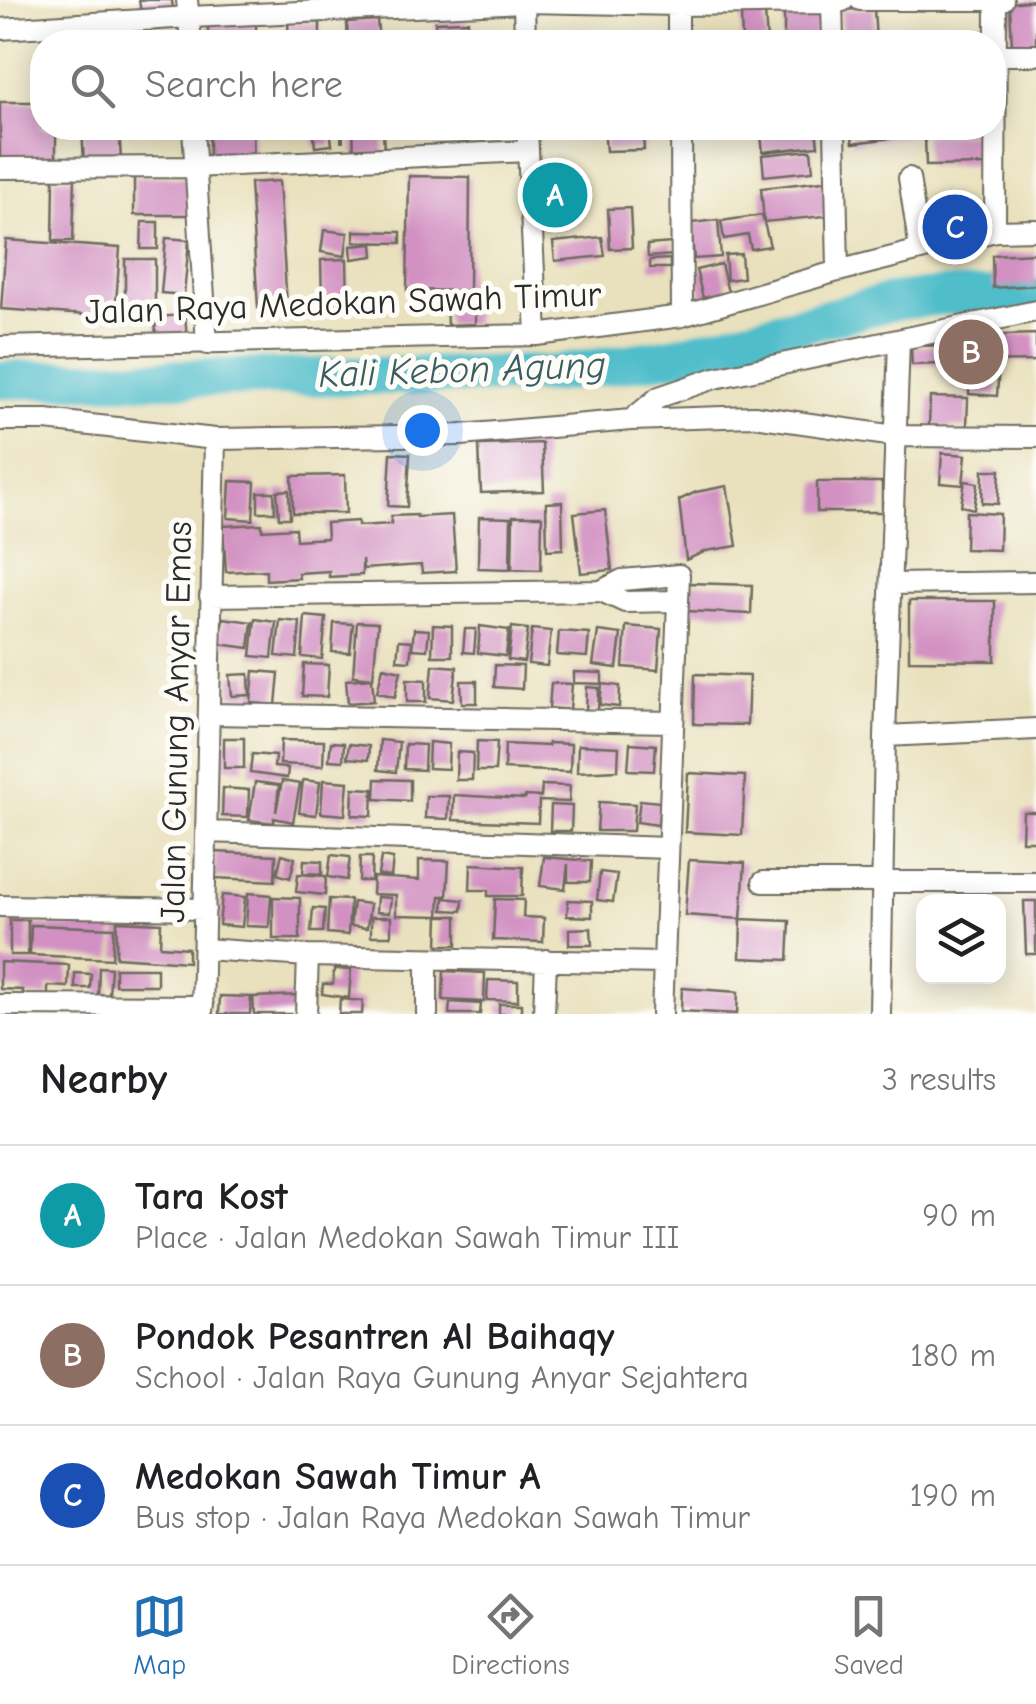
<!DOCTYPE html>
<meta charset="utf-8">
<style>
body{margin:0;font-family:"Comic Neue",sans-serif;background:#f2f2f2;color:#202124}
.controls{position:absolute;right:30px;bottom:30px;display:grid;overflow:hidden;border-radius:20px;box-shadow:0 5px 25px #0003}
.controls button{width:90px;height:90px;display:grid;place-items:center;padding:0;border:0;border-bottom:2px solid #e0e0e0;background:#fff;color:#202124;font:50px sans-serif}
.you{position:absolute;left:422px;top:430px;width:35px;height:35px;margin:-25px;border:8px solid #fff;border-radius:50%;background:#1a73e8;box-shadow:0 0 0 15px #1a73e833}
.badge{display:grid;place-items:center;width:65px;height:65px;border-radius:50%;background:#1f6fb2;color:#fff;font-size:32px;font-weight:700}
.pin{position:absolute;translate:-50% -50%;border:5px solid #fff;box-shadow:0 2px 10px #0006}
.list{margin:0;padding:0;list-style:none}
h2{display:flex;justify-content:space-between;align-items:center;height:130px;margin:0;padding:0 40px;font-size:42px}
h2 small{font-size:32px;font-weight:400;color:#757577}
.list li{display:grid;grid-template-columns:65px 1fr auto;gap:30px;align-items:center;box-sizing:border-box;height:140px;padding:0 40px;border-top:2px solid #e0e0e0}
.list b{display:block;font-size:38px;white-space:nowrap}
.list p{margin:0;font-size:32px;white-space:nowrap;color:#757577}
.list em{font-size:32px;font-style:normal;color:#757577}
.icon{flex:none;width:55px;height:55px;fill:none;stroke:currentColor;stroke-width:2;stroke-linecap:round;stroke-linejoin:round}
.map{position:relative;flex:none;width:1036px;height:1014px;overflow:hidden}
.search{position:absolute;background:#fff;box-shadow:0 5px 25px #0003;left:30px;right:30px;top:30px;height:110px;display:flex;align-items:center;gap:25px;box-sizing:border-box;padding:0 35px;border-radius:40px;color:#757577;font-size:38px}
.sheet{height:550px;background:#fff}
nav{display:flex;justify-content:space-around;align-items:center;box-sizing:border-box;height:140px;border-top:2px solid #e0e0e0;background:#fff;font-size:28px;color:#757577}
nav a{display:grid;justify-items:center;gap:5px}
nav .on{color:#1f6fb2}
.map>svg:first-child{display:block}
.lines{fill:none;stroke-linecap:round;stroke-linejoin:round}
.river{stroke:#50bdca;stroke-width:38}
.building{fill:#d291c2}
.street-casing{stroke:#6e6b5e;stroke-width:24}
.path{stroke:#6e6b5e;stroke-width:4;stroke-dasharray:8 8;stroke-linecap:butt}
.street{stroke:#fff;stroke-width:20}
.labels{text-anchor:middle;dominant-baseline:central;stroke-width:10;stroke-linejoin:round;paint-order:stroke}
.street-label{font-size:35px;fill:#2b2b2b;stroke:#fdfcf7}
.water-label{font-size:38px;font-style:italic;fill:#385e63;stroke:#fdfcf7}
</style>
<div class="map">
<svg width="1036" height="1014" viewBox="0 0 1036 1014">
<rect width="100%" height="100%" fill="#fdfcf7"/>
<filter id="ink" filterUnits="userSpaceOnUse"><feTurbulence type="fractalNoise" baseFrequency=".01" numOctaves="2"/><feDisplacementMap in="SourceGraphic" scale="20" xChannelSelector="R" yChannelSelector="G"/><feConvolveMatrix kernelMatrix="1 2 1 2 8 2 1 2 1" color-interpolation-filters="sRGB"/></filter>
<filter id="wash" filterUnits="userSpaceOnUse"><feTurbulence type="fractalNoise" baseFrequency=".0048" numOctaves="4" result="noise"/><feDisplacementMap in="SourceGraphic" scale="40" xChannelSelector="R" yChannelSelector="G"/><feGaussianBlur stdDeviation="2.25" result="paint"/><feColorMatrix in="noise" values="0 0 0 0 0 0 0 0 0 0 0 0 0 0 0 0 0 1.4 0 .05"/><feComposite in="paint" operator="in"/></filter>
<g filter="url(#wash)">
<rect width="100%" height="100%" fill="#e9e1bd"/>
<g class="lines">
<path class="river" d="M0,380L553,374L678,355L891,302L944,296L1036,297"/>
</g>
<g id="blocks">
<path class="building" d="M139,0H172L173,9L141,13Z
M1036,0V47L1012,48L1010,3Z
M827,7V42H784V8Z
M874,8L876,42H843L841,10Z
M765,12L767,42H742L741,14Z
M377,20L379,42H348L347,22Z
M468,21L469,42H413V34H436L435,22Z
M320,22V42H289L288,23Z
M256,23V40L208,42V24Z
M0,102H42V128H56V160H0Z
M82,128H119L121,160L84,163Z
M209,128H253L254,163L209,164Z
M313,128H330L332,145L315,147Z
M353,128H383L384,155L354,156Z
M604,128H620V135H624V128H667V133L643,135L644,150L606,151Z
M760,128H816L818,146L763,152Z
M851,128H916V135L853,143Z
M917,128H981V131L918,134Z
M986,134V165L926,166L925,135Z
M811,150L813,171L764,176L762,155Z
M134,176L189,177L188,215H134Z
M409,176L470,177L469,291L407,290Z
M54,178H75L73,241H53Z
M832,180L836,215L764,222L761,188Z
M279,181L287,306L258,308L250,183Z
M573,181L577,205L535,206L534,185Z
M630,208L632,248L610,249L608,209Z
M762,215L770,246L751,249L748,235L724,239L721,221Z
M718,220L721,257L694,259L691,223Z
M142,222H158V249H141Z
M324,230L348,233L345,256L321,252Z
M354,231L401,232V243L354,242Z
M602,237L605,256L555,261L553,242Z
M166,238L189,240L184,295L161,293Z
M6,240L120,248L115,317L1,309Z
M672,243L673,255L648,257L647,245Z
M373,244L374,256L352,259L351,246Z
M1036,253V285L993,288L992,255Z
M741,254L743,278L727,280L725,255Z
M125,259H155V317H125Z
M347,259L348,303L322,304L321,260Z
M670,259V268H650V260Z
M721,264L728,292L703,298L696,270Z
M446,300H475V324L447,325Z
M185,315L187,337L156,339L155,317Z
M1036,334V361L973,362V336Z
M969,345L970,363L912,365L911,346Z
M970,364L999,365L997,396L969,394Z
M930,397L968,398L967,428L929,427Z
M542,443L544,491L481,493L479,445Z
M391,453L410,454L407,507L388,506Z
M942,453L966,455L963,485L940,483Z
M983,470H1000L998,504L982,503Z
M345,475L346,513H293L292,476Z
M230,481L255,482L253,520L228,518Z
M965,481L978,483L974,509L961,506Z
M817,482H882V512H817Z
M727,486L737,546L706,551L686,560L679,500L696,492Z
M289,490L290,518H279L277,491Z
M258,492H274L275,512H258Z
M562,502L563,549L547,550L546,503Z
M605,510L612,570L581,573L574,513Z
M966,512L1000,514L999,550L965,549Z
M417,515V517L452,515L456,571L422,573L421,565L363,569L362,559V575L329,577V571L298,573L299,578L266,580V570L226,572L223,526L262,524V530L295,528L296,540L327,538L326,523L358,521V526L391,524V516Z
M513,516H542L541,570L512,569Z
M479,517L511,518L510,569L478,568Z
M689,583L752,585L751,614L687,611Z
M909,601H995V661L909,660Z
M305,616L326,618L322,659L302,657Z
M223,618L252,622L249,648L219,644Z
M255,619L276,622L272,658L251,656Z
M280,620L300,622L297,658L276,656Z
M357,622L378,623L373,678L353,676Z
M334,623L353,624L350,653L332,652Z
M433,625L452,626V656H432Z
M480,626L509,630L506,656L478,653Z
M626,626L661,629L658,670L623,667Z
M512,627L528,629L524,662L508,660Z
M414,629L429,630L427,650L412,649Z
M465,629H476L474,653L463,652Z
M532,629L551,631L547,666L528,664Z
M559,631L589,633L587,657L557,655Z
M598,631L621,634L617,668L593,665Z
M399,640L412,641L410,661L397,660Z
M304,664L329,665L327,697L302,696Z
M433,665L457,667L453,700L430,698Z
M495,665L523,666L522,689L494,687Z
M383,667L401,671L395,697L377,692Z
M254,671L279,673L276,705L251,703Z
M574,672L602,673V684L620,686L619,707L600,705L602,684L574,683Z
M249,674L250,695L232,696L230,675Z
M695,674L749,676L747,725L694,724Z
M372,678L374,701L348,703L346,680Z
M407,679L426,680V702H407Z
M461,681H477V703H462Z
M551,683L572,684L570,710L549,708Z
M587,687L599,688L598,711H586Z
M224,738H244V768H224Z
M281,740L324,741L323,766L280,764Z
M380,740L399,742L396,772L378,770Z
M477,741L497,742L495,771H476Z
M331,742L344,743L343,761L329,760Z
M429,742L449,744L448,769L428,768Z
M548,743L571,744L570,772L504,769L505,744L548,746Z
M630,743L656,745L654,771L628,770Z
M349,744L369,746L368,760L347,758Z
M405,744L425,745L424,770L404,769Z
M578,745L619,747L618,770L577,772Z
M457,752L473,753L472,780H456Z
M252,754L275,756L274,767L288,768L287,778L250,773Z
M688,773L745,776L742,835L685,832Z
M376,779L410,780V801L375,799Z
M303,780L320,782L316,815L299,813Z
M323,780L348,782L345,815L321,813Z
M282,781L300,784L293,822L274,818V823L249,820L255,782L279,785L276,812Z
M542,785L570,786L569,802L539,801L538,823L453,820L454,795L525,799V796L541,797Z
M223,788L249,790L248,817L222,816Z
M353,788L373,789L372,816L352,815Z
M426,796H449L448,819L425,818Z
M640,800L660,802L658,825L637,822Z
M599,802L635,804L633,831H597Z
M551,805L572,806L571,831H550Z
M1023,812H1036V841H1022Z
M215,852L276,855L275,881L214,878Z
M282,854L295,858L290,878L277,874Z
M331,855L350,857L347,880L328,877Z
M360,857H372L371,881H359Z
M381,857L393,859L391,877L378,875Z
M544,857L591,861L590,882H568V864L565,889L540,886Z
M304,860L322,861V874L303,873Z
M419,860L449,861L447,896H440L439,916L396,915V895L372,894L373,877L419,880Z
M689,860L745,863L741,919L685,915Z
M471,864L523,867L522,896H488V890H470Z
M600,872L617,874L613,902L597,900Z
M298,874L326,876L325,895L296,892Z
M248,893L271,895L269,927L246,926Z
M222,895L245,897L242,927L219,925Z
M273,897L300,898V939H273Z
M377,897L391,898L389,913L376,912Z
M444,898L463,900L462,911L443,910Z
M329,899L350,900L348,935L327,933Z
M495,899L524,900L523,917L544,918L543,942L493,940Z
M568,900L592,901V917L567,916Z
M1024,901H1036V954H1026Z
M353,902L370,904L367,928L350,926Z
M313,908L325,909L323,932H311Z
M439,916H457V945H438Z
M371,917H391V936H371Z
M741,919L790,921L788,960L740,958Z
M10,920H28V955H10Z
M117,921L161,923L160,946L188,948V962L116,957Z
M31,925L114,928L112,959L30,955Z
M591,928L592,945H569V929Z
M0,962L69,965L68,987L48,986V997L23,996V990L0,989Z
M99,967L111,968L109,995L98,994Z
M115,968H157V985H115Z
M334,969L351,970L349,998L322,994L323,984H333Z
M444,971L485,973L484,1002L443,1000Z
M75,973L91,974L90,988H75Z
M488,980L518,981V1001L487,1000Z
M682,988L738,992L737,1014L681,1011Z
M299,995L300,1014H254L253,997Z
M220,996L251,997L250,1014H219Z
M340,999L363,1001L362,1014H339Z
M450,1002L481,1004L480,1014H449Z
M499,1004H521V1014H499Z"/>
</g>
</g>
<g filter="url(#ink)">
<use href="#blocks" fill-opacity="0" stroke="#6e6b5e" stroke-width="2.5"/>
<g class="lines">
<defs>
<path id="street" d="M187,0L191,42
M860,0H1003
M0,29L190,17L524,2
M525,42L524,2L678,5
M678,42V5L832,3
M833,42L832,3L843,1
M996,55H1036
M193,128L207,344
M527,128L537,335
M681,128L682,316
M835,128L838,271
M0,168L194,167L527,151
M909,178L920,250
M995,231L996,0
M0,347L537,335L682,316L838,271L995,231L1036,230
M0,420H46L215,439L461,435L631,420L754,416L895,436L1036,437
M631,420L659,397L715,378L1036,311
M891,584L1036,582
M601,591L625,602L678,601
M210,596L601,591L622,580L679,575L662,1014
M210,714L673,722
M885,736L1036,729
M206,832L667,848
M763,882H1036
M0,906L205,909
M204,949L308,956L663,963
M0,1005L203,1006
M202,1014L215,439
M306,1014L308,956
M427,1014V959
M544,1014L546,960
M880,1014L885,736L899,341"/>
</defs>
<use href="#street" class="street-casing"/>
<path class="path" d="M342,42V27
M342,142V128"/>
<use href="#street" class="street"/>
</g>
</g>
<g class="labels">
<g class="street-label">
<text transform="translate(343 303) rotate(-2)">Jalan Raya Medokan Sawah Timur</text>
<text transform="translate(176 722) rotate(-89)">Jalan Gunung Anyar Emas</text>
</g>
<g class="water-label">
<text transform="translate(462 370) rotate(-2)">Kali Kebon Agung</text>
</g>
</g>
</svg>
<div class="controls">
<button><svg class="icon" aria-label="layers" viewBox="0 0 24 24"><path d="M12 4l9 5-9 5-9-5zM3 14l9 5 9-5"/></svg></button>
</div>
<div class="you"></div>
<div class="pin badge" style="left:555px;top:195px;background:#0f9aa8">A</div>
<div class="pin badge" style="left:971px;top:352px;background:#8d6e63">B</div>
<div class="pin badge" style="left:955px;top:227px;background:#1a4fb4">C</div>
<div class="search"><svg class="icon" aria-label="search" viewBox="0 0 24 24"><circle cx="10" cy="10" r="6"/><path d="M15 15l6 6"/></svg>Search here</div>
</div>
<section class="sheet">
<h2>Nearby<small>3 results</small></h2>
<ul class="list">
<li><span class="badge" style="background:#0f9aa8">A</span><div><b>Tara Kost</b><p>Place · Jalan Medokan Sawah Timur III</p></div><em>90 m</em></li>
<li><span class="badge" style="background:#8d6e63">B</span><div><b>Pondok Pesantren Al Baihaqy</b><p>School · Jalan Raya Gunung Anyar Sejahtera</p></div><em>180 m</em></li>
<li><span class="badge" style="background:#1a4fb4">C</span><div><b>Medokan Sawah Timur A</b><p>Bus stop · Jalan Raya Medokan Sawah Timur</p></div><em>190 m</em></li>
</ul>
</section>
<nav>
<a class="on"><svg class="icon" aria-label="map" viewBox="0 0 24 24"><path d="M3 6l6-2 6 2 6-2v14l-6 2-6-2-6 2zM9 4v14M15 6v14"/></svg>Map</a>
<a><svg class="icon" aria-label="directions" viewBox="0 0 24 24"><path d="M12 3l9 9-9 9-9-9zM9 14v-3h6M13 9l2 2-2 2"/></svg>Directions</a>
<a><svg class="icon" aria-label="saved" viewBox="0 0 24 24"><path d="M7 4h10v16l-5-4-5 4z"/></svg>Saved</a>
</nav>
